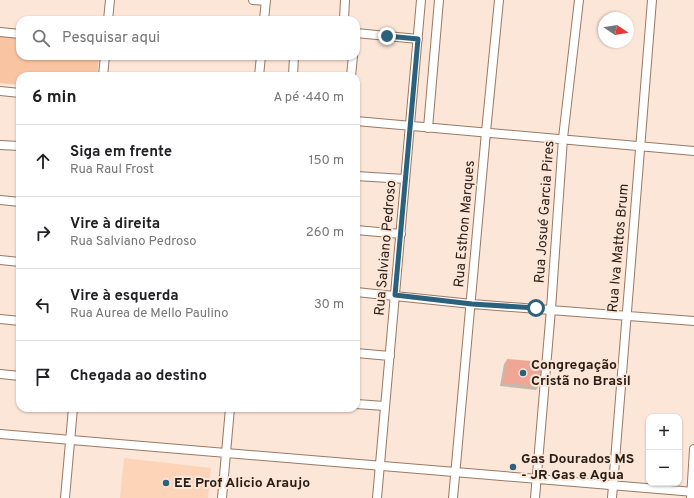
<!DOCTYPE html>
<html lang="pt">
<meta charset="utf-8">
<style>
body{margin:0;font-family:Overpass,sans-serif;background:#f6f6f6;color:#202124}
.controls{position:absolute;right:12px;bottom:12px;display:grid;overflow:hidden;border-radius:8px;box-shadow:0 1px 3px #0004}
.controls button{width:36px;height:36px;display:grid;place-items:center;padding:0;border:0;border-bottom:1px solid #e0e0e0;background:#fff;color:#202124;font:20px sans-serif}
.compass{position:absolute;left:598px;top:12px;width:36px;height:36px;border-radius:50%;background:#fff;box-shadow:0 1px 3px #0004;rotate:102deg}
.stop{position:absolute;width:12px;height:12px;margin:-9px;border:3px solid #2c617d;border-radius:50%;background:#fff}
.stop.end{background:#2c617d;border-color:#fff;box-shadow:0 1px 4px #0008}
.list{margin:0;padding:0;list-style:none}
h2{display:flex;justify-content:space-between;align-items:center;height:52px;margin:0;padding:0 16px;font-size:17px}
h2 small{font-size:13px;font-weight:400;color:#757577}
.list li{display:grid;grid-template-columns:26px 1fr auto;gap:12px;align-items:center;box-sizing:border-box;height:72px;padding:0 16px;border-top:1px solid #e0e0e0}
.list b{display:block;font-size:15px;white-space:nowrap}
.list p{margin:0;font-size:13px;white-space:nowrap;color:#757577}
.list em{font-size:13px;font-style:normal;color:#757577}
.icon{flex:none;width:22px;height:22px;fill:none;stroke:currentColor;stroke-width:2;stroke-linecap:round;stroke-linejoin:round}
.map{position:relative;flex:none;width:694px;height:498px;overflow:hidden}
.search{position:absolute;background:#fff;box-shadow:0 1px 3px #0004;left:16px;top:16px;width:344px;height:44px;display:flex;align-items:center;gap:10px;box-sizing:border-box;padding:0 14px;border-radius:12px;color:#757577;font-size:15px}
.panel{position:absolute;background:#fff;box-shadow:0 1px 3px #0004;left:16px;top:72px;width:344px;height:340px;border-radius:12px}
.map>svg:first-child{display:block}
.built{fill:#fed4b8}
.green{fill:#f9c4a2}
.shadow{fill:#0003}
.building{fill:#f0a694}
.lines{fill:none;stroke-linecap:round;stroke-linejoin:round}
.minor-casing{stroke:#997964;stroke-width:10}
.minor{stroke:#fff;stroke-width:8}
.route{stroke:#2c617d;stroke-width:5}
.poi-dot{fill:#2c617d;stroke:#fbe6d8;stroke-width:1.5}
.labels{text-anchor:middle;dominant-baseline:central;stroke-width:4;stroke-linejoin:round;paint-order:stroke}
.street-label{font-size:14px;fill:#2a1d15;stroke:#fbe6d8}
.poi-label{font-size:14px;font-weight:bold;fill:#2a1d15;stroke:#fbe6d8;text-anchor:start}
</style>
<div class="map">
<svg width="694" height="498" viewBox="0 0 694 498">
<rect width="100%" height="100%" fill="#fbe6d8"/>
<path class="built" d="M124,458L211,468L208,498H120Z"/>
<path class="green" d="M0,34L20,35V56H99L97,76H20V85L0,83Z"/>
<path class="shadow" d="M507,360L539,386L536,390L500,386L504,364Z"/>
<path class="building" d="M507,359L543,362L540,386L503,383Z"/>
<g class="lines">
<defs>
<path id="minor" d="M253,0L266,1
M108,20L110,0
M264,20L266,0
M344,20L345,0
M0,32L20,34
M356,33L418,39
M103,76L105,56
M259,76L261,56
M293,76L294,56
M351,76L353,56
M0,91L20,93
M356,121L694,151
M428,128L439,0
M0,145L20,146
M356,176L405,179
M0,200L20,202
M356,230L401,234
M0,260L20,262
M356,292L472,304L694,321
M0,319L20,321
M356,353L390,356
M0,374L20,376
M356,404L385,406
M0,434L694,492
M65,498L73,408
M222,498L230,408
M377,498L421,0
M453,498L486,132L499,0
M535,498L551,309L563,138L579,0
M612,498L652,0
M691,498L694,449"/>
</defs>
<use href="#minor" class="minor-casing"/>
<use href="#minor" class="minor"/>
</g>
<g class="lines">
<path class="route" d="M387,36L418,39L395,295L472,304L536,308"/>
</g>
<g class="poi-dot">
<circle cx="523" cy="373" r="4"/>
<circle cx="513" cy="467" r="4"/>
<circle cx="166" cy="483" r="4"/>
</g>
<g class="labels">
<g class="street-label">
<text transform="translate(545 212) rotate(-86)">Rua Josué Garcia Pires</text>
<text transform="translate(465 224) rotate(-85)">Rua Esthon Marques</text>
<text transform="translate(386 248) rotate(-85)">Rua Salviano Pedroso</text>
<text transform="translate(619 248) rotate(-85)">Rua Iva Mattos Brum</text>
</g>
<g class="poi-label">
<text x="531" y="365">Congregação<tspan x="531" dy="16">Cristã no Brasil</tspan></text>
<text x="521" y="459">Gas Dourados MS<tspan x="521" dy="16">- JR Gas e Agua</tspan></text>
<text x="174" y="483">EE Prof Alicio Araujo</text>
</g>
</g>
</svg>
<div class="controls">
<button>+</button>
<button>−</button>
</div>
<svg class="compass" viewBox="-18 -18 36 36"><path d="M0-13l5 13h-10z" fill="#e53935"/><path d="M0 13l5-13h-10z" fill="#757577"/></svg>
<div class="stop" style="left:536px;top:308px"></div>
<div class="stop end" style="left:387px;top:36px"></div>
<div class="search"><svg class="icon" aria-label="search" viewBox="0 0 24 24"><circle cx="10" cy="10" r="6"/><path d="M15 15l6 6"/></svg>Pesquisar aqui</div>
<section class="panel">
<h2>6 min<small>A pé · 440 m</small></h2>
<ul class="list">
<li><svg class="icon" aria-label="ahead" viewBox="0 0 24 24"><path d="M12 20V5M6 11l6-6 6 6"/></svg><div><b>Siga em frente</b><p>Rua Raul Frost</p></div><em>150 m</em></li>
<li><svg class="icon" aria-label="right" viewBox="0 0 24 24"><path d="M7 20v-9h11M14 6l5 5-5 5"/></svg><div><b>Vire à direita</b><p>Rua Salviano Pedroso</p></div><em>260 m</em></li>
<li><svg class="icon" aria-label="left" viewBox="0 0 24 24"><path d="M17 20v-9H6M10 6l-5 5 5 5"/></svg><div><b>Vire à esquerda</b><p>Rua Aurea de Mello Paulino</p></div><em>30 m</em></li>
<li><svg class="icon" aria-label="arrive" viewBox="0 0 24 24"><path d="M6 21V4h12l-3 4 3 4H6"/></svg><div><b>Chegada ao destino</b></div></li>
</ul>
</section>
</div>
